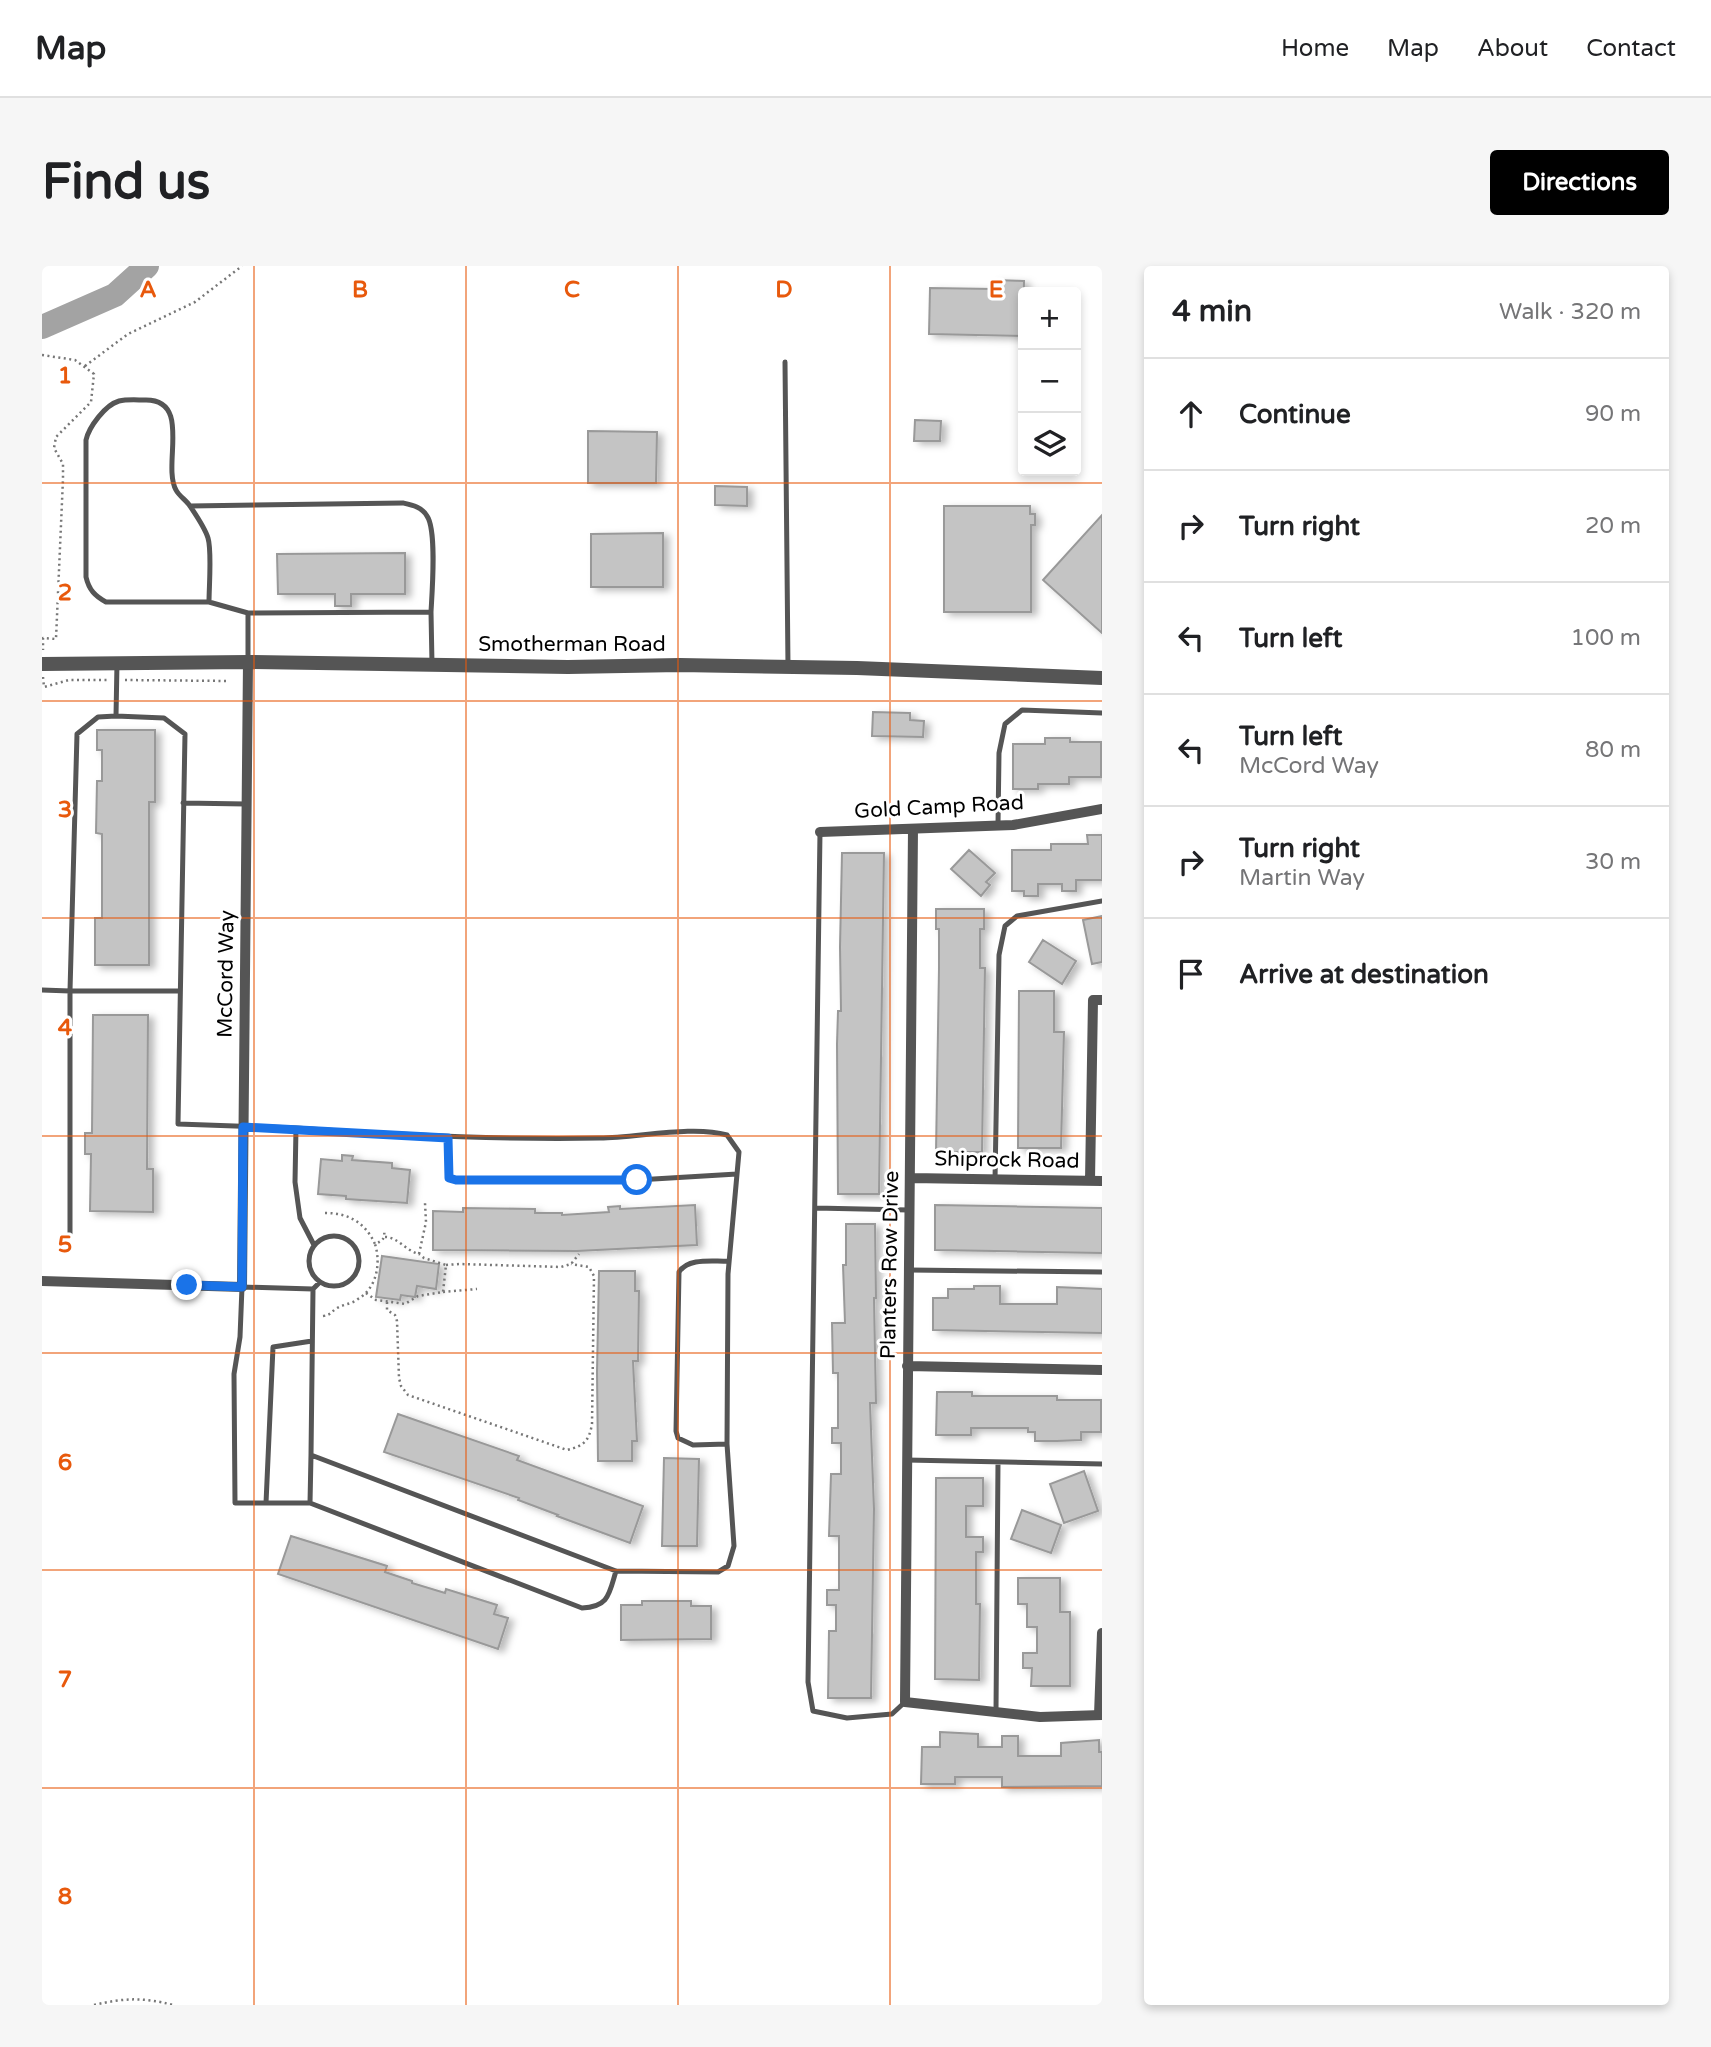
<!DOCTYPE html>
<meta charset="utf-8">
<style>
body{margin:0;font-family:"Varela Round",sans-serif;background:#f6f6f6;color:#202124}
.controls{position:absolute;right:21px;top:21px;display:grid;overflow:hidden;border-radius:7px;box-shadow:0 4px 10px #0003}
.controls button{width:63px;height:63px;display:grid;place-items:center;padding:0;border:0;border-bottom:2px solid #e0e0e0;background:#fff;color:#202124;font:35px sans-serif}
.stop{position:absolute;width:21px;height:21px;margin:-16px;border:5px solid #1a73e8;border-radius:50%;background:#fff}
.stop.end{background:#1a73e8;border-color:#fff;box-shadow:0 2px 7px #0008}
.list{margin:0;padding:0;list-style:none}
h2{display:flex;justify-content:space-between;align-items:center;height:91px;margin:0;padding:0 28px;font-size:30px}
h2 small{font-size:23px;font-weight:400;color:#757577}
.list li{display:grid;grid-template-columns:46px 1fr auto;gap:21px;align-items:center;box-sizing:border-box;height:112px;padding:0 28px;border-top:2px solid #e0e0e0}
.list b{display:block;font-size:26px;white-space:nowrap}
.list p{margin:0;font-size:23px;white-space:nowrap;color:#757577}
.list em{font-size:23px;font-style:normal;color:#757577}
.icon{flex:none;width:38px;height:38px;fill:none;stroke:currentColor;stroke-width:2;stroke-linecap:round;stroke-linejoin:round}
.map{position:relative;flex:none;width:1060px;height:1739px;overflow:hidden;border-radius:7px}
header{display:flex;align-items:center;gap:42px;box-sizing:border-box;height:98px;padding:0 35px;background:#fff;border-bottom:2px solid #e0e0e0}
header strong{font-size:33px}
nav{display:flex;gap:38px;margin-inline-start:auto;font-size:24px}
.intro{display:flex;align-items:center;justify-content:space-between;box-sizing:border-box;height:168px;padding:0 42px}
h1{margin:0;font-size:49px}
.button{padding:18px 32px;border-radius:7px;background:#000;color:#fff;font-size:24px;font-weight:700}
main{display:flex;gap:42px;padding:0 42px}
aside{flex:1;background:#fff;border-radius:7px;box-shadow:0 4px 10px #0003}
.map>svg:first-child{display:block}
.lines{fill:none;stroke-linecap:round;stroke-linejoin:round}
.river{stroke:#a3a3a3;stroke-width:24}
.building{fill:#c4c4c4;stroke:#999;stroke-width:2;filter:url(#shadow)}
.path{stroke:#777;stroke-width:2.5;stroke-dasharray:2 3.5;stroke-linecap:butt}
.service{stroke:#555;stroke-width:5}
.minor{stroke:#555;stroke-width:10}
.tertiary{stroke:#555;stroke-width:14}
.route{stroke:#1a73e8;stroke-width:9}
.grid{fill:none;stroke:#e8590c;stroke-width:2;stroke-opacity:0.55}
.labels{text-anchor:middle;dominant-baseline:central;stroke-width:6;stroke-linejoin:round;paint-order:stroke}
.street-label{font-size:21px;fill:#000;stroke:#fff}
.grid-label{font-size:23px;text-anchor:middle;font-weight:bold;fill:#e8590c;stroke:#fff;stroke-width:6;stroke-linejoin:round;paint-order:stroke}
</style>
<header>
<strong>Map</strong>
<nav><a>Home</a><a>Map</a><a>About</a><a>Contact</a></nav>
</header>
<div class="intro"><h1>Find us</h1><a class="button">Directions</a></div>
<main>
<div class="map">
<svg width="1060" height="1739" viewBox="0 0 1060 1739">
<defs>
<filter id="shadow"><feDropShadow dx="5.5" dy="3" stdDeviation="3.5" flood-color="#0004"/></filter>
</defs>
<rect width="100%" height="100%" fill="#fff"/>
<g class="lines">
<path class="river" d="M0,61L73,29L105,0"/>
</g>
<path class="building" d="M953,14L982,15L981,70L887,68L888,22L953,23Z
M873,154L899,155L898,175H872Z
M546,165L615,166L614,217H546Z
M673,220L705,221V240L673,239Z
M902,240H988V248H993V259H989V346H902Z
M1060,249V367L1001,314Z
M621,267V321H549V268Z
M363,287V328H309V340H293V328H236L235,288Z
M831,446L868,447V454L882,455L881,471L830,470Z
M55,464H113V536H107V699H53V652H60V568L54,567L55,515H60V484H55Z
M1003,472H1028V476H1059V511H1027V518H996V523H971V478H1003Z
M1045,569H1060V614H1034V625H1020V618H996V630H982V625H970V584H1009V578H1046Z
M927,584L953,607L944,616L948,619L939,630L909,603Z
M800,587H842L837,928H796L795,778L796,745H799L798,681Z
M894,643H942V663H938V702H943L940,886H894L897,702V663H894Z
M1060,650V696L1050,698L1041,654Z
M1001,674L1034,695L1020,718L987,696Z
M977,725H1012V766H1022L1019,882H976Z
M51,749H106L105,903H111V946L48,945L49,888H43V867H50Z
M300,889L311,890L310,894L350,897V902L368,904L365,937L304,933V930L276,928L279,893L300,895Z
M653,939L655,979L535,985L391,984V945L421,946V942L493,943V947H520V949L567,946L566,941L578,940V943Z
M893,939L1060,942V987L893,984Z
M804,958H833L834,1032H832L834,1137H828L832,1243L829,1432H786L787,1365H794V1339H785V1324H797V1270H787L789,1208H799V1177H790V1162H796V1107H791L790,1057H803L801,999H804Z
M340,990L397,998L394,1023L375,1020L373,1031L359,1029L358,1034L334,1031Z
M557,1005H593V1025H597L596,1095H591L595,1175H590V1195H556L555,1106Z
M932,1020H958V1038H1015V1021L1060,1023V1067L891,1064V1032H906V1023H932Z
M895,1126H930V1130H1015V1134H1059V1166H1039V1174L1015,1175H993V1166H986V1162H929V1169H894Z
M356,1148L477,1190L475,1194L601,1240L588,1277L515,1250L516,1249L476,1234L477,1232L342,1186Z
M622,1192L657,1193L655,1280H620Z
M1042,1205L1056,1245L1022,1257L1008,1218Z
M894,1212H941V1240H924V1271H941V1286H934V1338H938L937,1414L893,1413Z
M980,1244L1019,1259L1009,1287L969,1273Z
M249,1270L345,1300L343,1306L370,1315V1317L403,1327L404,1323L455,1339L452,1348L466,1352L456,1383L236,1308Z
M976,1312H1018V1346H1028V1420H989L990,1402H981V1387H995V1361H985V1338H976Z
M600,1335H649V1340H669V1373L579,1374V1339H600Z
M898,1466L936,1468V1481H960V1470H976V1490H1019V1477L1057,1474V1486H1060V1520L960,1521V1511H913V1518H879L880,1481H898Z"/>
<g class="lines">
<path class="path" d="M0,89L33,94L52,108L49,136L14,171L12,182L21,198V213L14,373L1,372V384
M43,100L86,68L153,36L200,0
M1,411L2,421L27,414H65
M83,414L186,415
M283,947C306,947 323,956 333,978
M343,971C356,971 364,985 377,988L384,956L383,937
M404,999L418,998L519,1001L529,998L537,988
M401,1026L435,1023
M324,1027L334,1034L363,1038L376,1030L401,1026L404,999L382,992L377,988
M345,1036V1044L353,1049L355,1055L357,1112L359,1120L366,1129L525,1184C542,1180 547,1175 550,1158L552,1010L547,1001L529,998
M281,1050C289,1049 289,1046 295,1042C302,1038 310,1038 316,1033C335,1022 339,997 333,978C342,974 343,972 342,963
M52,1739C82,1732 101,1731 131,1739"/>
<path class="service" d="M743,96L746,401
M148,240L361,237C370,239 380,241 385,250C395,264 390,327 389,346
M167,336H64C53,330 47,324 44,311V174C47,161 63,139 77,135C85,133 95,134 104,134C150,134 120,199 134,224C137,230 144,234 148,240C154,249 163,262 166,272C170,285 167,321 167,336L206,347L389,346L390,398
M206,347V396
M75,397L74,450L122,452L143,468L136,858L254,862
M74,450L56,451L35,468L28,725H138
M141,537L204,538
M956,559L957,487L963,458L980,444L1060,447
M778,566L766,1416L771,1445L805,1452L850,1448L863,1436
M0,724L28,725V967
M406,872L407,912L414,914H595L695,908
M953,914L957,689L963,660L975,650L1060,635
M773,942L867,944
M267 995a25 25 0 1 1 50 0a25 25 0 1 1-50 0Z
M867,1004L1060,1006
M271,1023L269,1189L574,1305L676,1306L686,1300L692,1280L685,1178L686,1008L697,886L685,869C650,859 595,872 558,872C456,874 355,869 254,862L253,916L258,952L272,979
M685,1178L651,1179L636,1172L634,1165L637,1006C647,991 672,996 687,995
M269,1189L268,1237L540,1342C567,1341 567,1328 574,1305
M864,1194L1060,1198
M224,1237L231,1081L270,1075
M268,1237H193L192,1108L198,1071L200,1021L271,1023L278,1016
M954,1445L956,1196"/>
<path class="minor" d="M871,563L863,1436L998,1451L1060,1449
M778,566L971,559L1060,543
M869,912L1060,915
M1048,915L1051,734H1060
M0,1015L200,1021L206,396
M865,1100L1060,1104
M1057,1449L1060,1367"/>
<path class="tertiary" d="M0,398L206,396L526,401L638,399L815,402L1060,412"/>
</g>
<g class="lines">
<path class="route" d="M145,1019L200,1021L201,861L406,872L407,912L414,914H595"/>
</g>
<path class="grid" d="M212,0V1739M424,0V1739M636,0V1739M848,0V1739M0,217H1060M0,435H1060M0,652H1060M0,870H1060M0,1087H1060M0,1304H1060M0,1522H1060"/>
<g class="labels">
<g class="street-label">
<text x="530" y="378">Smotherman Road</text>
<text transform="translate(897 541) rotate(-3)">Gold Camp Road</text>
<text transform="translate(184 708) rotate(-89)">McCord Way</text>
<text transform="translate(965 894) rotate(1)">Shiprock Road</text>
<text transform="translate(848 999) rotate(-89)">Planters Row Drive</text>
</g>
</g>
<g class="grid-label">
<text x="106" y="31">A</text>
<text x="318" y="31">B</text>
<text x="530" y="31">C</text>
<text x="742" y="31">D</text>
<text x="954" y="31">E</text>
<text x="23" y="117">1</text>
<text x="23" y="334">2</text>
<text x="23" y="551">3</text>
<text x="23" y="769">4</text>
<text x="23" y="986">5</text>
<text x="23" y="1204">6</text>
<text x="23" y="1421">7</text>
<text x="23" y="1638">8</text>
</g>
</svg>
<div class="controls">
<button>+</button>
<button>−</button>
<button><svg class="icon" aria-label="layers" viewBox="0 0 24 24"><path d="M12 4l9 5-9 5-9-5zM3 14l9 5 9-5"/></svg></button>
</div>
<div class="stop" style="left:595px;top:914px"></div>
<div class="stop end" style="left:145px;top:1019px"></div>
</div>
<aside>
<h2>4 min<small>Walk · 320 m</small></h2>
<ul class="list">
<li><svg class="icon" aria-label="ahead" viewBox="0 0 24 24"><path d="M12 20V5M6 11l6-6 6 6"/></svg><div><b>Continue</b></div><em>90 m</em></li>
<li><svg class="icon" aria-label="right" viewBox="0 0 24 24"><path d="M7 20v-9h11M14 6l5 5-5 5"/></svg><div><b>Turn right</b></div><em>20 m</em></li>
<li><svg class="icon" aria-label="left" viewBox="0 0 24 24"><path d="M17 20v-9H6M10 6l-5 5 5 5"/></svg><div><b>Turn left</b></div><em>100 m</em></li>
<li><svg class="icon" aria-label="left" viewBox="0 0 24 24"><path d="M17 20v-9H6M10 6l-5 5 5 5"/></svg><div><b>Turn left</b><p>McCord Way</p></div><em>80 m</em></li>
<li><svg class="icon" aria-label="right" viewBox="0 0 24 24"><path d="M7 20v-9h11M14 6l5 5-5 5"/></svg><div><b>Turn right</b><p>Martin Way</p></div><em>30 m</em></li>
<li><svg class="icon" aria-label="arrive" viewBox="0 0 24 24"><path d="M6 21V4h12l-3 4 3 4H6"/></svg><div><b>Arrive at destination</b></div></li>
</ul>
</aside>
</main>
